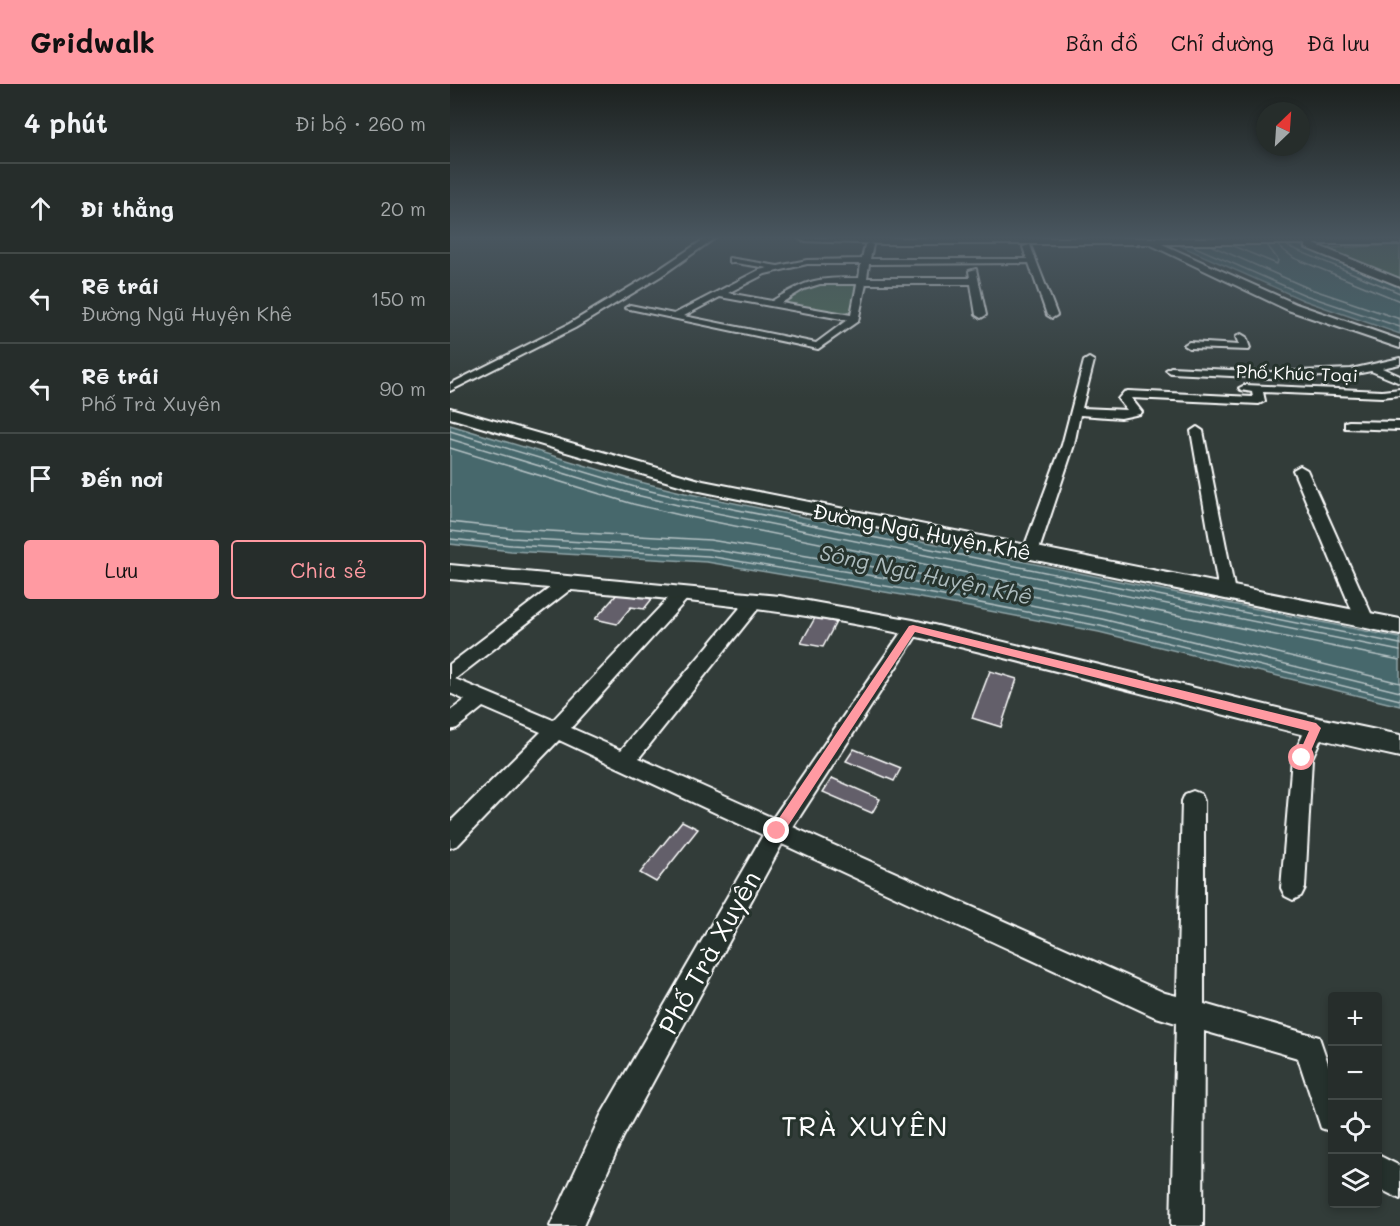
<!DOCTYPE html>
<html lang="vi">
<meta charset="utf-8">
<style>
body{margin:0;font-family:Mali,sans-serif;background:#323937;color:#f1f3f6}
.controls{position:absolute;right:18px;bottom:18px;display:grid;overflow:hidden;border-radius:6px;box-shadow:0 3px 9px #0003}
.controls button{width:54px;height:54px;display:grid;place-items:center;padding:0;border:0;border-bottom:2px solid #424947;background:#262d2b;color:#f1f3f6;font:30px sans-serif}
.compass{position:absolute;left:806px;top:18px;width:54px;height:54px;border-radius:50%;background:#262d2b;box-shadow:0 3px 9px #0003;rotate:25deg}
.stop{position:absolute;width:18px;height:18px;margin:-14px;border:4px solid #ff9aa2;border-radius:50%;background:#fff}
.stop.end{background:#ff9aa2;border-color:#fff;box-shadow:0 2px 6px #0008}
.list{margin:0;padding:0;list-style:none}
h2{display:flex;justify-content:space-between;align-items:center;height:78px;margin:0;padding:0 24px;font-size:26px}
h2 small{font-size:20px;font-weight:400;color:#a4a8a9}
.list li{display:grid;grid-template-columns:39px 1fr auto;gap:18px;align-items:center;box-sizing:border-box;height:90px;padding:0 24px;border-top:2px solid #424947}
.list b{display:block;font-size:22px;white-space:nowrap}
.list p{margin:0;font-size:20px;white-space:nowrap;color:#a4a8a9}
.list em{font-size:20px;font-style:normal;color:#a4a8a9}
.actions{display:flex;gap:12px;padding:18px 24px}
.actions a{flex:1;padding:14px 0;border:2px solid #ff9aa2;border-radius:6px;text-align:center;font-size:21px;color:#ff9aa2}
.actions .main{background:#ff9aa2;color:#111}
.icon{flex:none;width:33px;height:33px;fill:none;stroke:currentColor;stroke-width:2;stroke-linecap:round;stroke-linejoin:round}
.map{position:relative;flex:none;width:950px;height:1142px;overflow:hidden}
header{display:flex;align-items:center;gap:36px;box-sizing:border-box;height:84px;padding:0 30px;background:#ff9aa2;color:#111}
header strong{font-size:28px}
nav{display:flex;gap:33px;margin-inline-start:auto;font-size:21px}
main{display:flex}
aside{flex:1;background:#262d2b}
.map>svg:first-child{display:block}
.green{fill:#4f6e58;stroke:#a7b6ac;stroke-width:1.5}
.water{fill:#46676c;stroke:#90a4a7;stroke-width:1.5}
.lines{fill:none;stroke-linecap:round;stroke-linejoin:round}
.shore{stroke:#b5c2c4;stroke-width:1.5}
.building{fill:#635f6a;stroke:#fff;stroke-width:1.5}
.street-casing{stroke:#fff;stroke-width:4}
.secondary-casing{stroke:#fff;stroke-width:4}
.street{fill:#26332d;fill-rule:evenodd}
.secondary{fill:#26332d;fill-rule:evenodd}
.route{fill:#ff9aa2}
.labels{text-anchor:middle;dominant-baseline:central;stroke-width:6;stroke-linejoin:round;paint-order:stroke}
.far-street-label{font-size:18px;fill:#fff;stroke:#26332d}
.street-label{font-size:21px;fill:#fff;stroke:#26332d}
.water-label{font-size:22px;font-style:italic;fill:#acbbbd;stroke:#26332d}
.near-street-label{font-size:26px;fill:#fff;stroke:#26332d}
.near-quarter-label{font-size:28px;letter-spacing:1.5px;fill:#fff;stroke:#26332d}
</style>
<header>
<strong>Gridwalk</strong>
<nav><a>Bản đồ</a><a>Chỉ đường</a><a>Đã lưu</a></nav>
</header>
<main>
<aside>
<h2>4 phút<small>Đi bộ · 260 m</small></h2>
<ul class="list">
<li><svg class="icon" aria-label="ahead" viewBox="0 0 24 24"><path d="M12 20V5M6 11l6-6 6 6"/></svg><div><b>Đi thẳng</b></div><em>20 m</em></li>
<li><svg class="icon" aria-label="left" viewBox="0 0 24 24"><path d="M17 20v-9H6M10 6l-5 5 5 5"/></svg><div><b>Rẽ trái</b><p>Đường Ngũ Huyện Khê</p></div><em>150 m</em></li>
<li><svg class="icon" aria-label="left" viewBox="0 0 24 24"><path d="M17 20v-9H6M10 6l-5 5 5 5"/></svg><div><b>Rẽ trái</b><p>Phố Trà Xuyên</p></div><em>90 m</em></li>
<li><svg class="icon" aria-label="arrive" viewBox="0 0 24 24"><path d="M6 21V4h12l-3 4 3 4H6"/></svg><div><b>Đến nơi</b></div></li>
</ul>
<div class="actions"><a class="main">Lưu</a><a>Chia sẻ</a></div>
</aside>
<div class="map">
<svg width="950" height="1142" viewBox="0 0 950 1142">
<rect width="100%" height="100%" fill="#323c39"/>
<filter id="ink" filterUnits="userSpaceOnUse"><feTurbulence type="fractalNoise" baseFrequency=".0167" numOctaves="2"/><feDisplacementMap in="SourceGraphic" scale="12" xChannelSelector="R" yChannelSelector="G"/><feConvolveMatrix kernelMatrix="1 2 1 2 8 2 1 2 1" color-interpolation-filters="sRGB"/></filter>
<g filter="url(#ink)">
<path class="green" d="M950,161V197L885,169L879,164Z
M369,199L406,200L408,203L401,227L386,230L335,219L356,203Z"/>
<path class="water" d="M713,154H836L850,162L899,180L950,204V250L853,216Z
M0,341L190,398L235,409L950,554V622L649,548L482,516L257,478L61,467L0,460Z"/>
<g class="lines">
<path class="shore" d="M743,162L855,211L950,243
M762,162L858,204L950,235
M783,162L827,180L828,176L818,162
M828,162L844,174L950,217
M837,162L950,209
M0,347L188,404L234,415L950,560
M0,355L186,411L232,422L950,567
M0,364L183,420L230,431L950,576
M0,438L63,445L260,456L485,493L654,526L950,599
M0,447L62,454L259,465L484,502L652,535L950,608
M0,455L61,461L258,472L483,510L650,542L950,616"/>
</g>
<path class="building" d="M169,508L202,515L194,525L181,523L167,540L145,535Z
M365,534L386,538L373,563L351,559Z
M540,587L567,595L551,643L522,634Z
M404,665L451,684L444,697L396,677Z
M382,694L430,715L422,729L373,708Z
M232,737L248,745L206,798L190,789Z"/>
<g class="lines">
<defs>
<path id="street" d="M256,154H265L211,192L125,244L0,307V300L119,240L205,188Z
M419,159L423,161L420,175H577L573,163L580,161L607,231L602,234L597,231L579,179L419,180L417,194H520L519,187L526,185L536,231L531,234L526,231L521,200H416L408,237L368,265L175,224L180,221L224,230L309,186L318,184L279,178V174L328,182L357,176L412,175L415,161ZM357,180H411L409,194C366,194 359,195 322,217L278,209L315,190ZM370,200H407L401,231L331,219L354,205ZM270,213L397,236L366,259L234,232Z
M791,250L796,253L800,264L799,266L739,264L734,261L739,258L789,261L786,253Z
M639,274L644,277L632,324L677,326L668,315L674,308L678,307L803,313L802,308L791,306L789,304L795,301L932,307L950,305V311L932,313L813,308L815,317L809,320L681,314L692,328L690,330L671,334L630,331L624,361L588,469L580,474L575,472L572,469L612,361L634,277Z
M950,274V280L932,284L950,292V299L921,287L901,291L821,294L721,289L716,286L721,283L821,288L901,285Z
M899,337L950,338V346L895,344V338Z
M747,343L753,347L785,508L783,512H771L769,508L741,347Z
M850,382L857,386L924,536L921,540H909L906,536L843,386Z
M119,493L125,494L127,498L125,502L5,595L103,636L227,505H239L241,509L239,513L121,644L171,666L299,513H311L313,517L311,521L189,674L323,734L457,540L463,538L469,540L472,544L469,548L343,743L715,909L727,912L732,717L735,710L743,707L751,710L754,717V920L869,953L882,991V1048L871,1044L848,974L754,947L753,1142H721L726,939L703,932L332,760L173,1053L133,1142H100L151,1031L313,751L109,656L8,761L0,764V738L91,648L33,623L7,644L0,646V627L15,616L0,609V580L113,494Z
M866,636L873,638L876,644L862,674L855,804L851,812L843,816L835,812L831,804L842,674L859,638Z
M928,1071L950,1082V1115L928,1104Z"/>
<path id="secondary" d="M348,154H950V160H864L950,195V202L856,164V160H712L846,220L950,256V264L838,226L699,160H434L353,157Z
M0,324L253,397L950,535V551L250,407L0,334Z
M0,481L330,512L463,536L869,634L950,651V673C787,638 627,589 463,552C312,518 155,510 0,495Z"/>
</defs>
<use href="#street" class="street-casing"/>
<use href="#secondary" class="secondary-casing"/>
<use href="#street" class="street"/>
<use href="#secondary" class="secondary"/>
</g>
</g>
<linearGradient id="sky" x2="0" y2="1"><stop stop-color="#1c211f"/><stop offset="0.49" stop-color="#49565f"/><stop offset="1" stop-color="#49565f" stop-opacity="0"/></linearGradient>
<rect width="950" height="314" fill="url(#sky)"/>
<path class="route" d="M463,541L866,639L871,644L856,678L852,679L847,674L859,647L465,548L332,751H323V743L459,542Z"/>
<g class="labels">
<g class="far-street-label">
<text transform="translate(847 289) rotate(2)">Phố Khúc Toại</text>
</g>
<g class="street-label">
<text transform="translate(472 447) rotate(11)">Đường Ngũ Huyện Khê</text>
</g>
<g class="water-label">
<text transform="translate(476 490) rotate(12)">Sông Ngũ Huyện Khê</text>
</g>
<g class="near-street-label">
<text transform="translate(259 868) rotate(-61)">Phố Trà Xuyên</text>
</g>
<g class="near-quarter-label">
<text x="415" y="1041">TRÀ XUYÊN</text>
</g>
</g>
</svg>
<div class="controls">
<button>+</button>
<button>−</button>
<button><svg class="icon" aria-label="locate" viewBox="0 0 24 24"><circle cx="12" cy="12" r="6"/><path d="M12 2v4M12 18v4M2 12h4M18 12h4"/></svg></button>
<button><svg class="icon" aria-label="layers" viewBox="0 0 24 24"><path d="M12 4l9 5-9 5-9-5zM3 14l9 5 9-5"/></svg></button>
</div>
<svg class="compass" viewBox="-18 -18 36 36"><path d="M0-13l5 13h-10z" fill="#e53935"/><path d="M0 13l5-13h-10z" fill="#a4a8a9"/></svg>
<div class="stop" style="left:852px;top:674px"></div>
<div class="stop end" style="left:327px;top:747px"></div>
</div>
</main>
